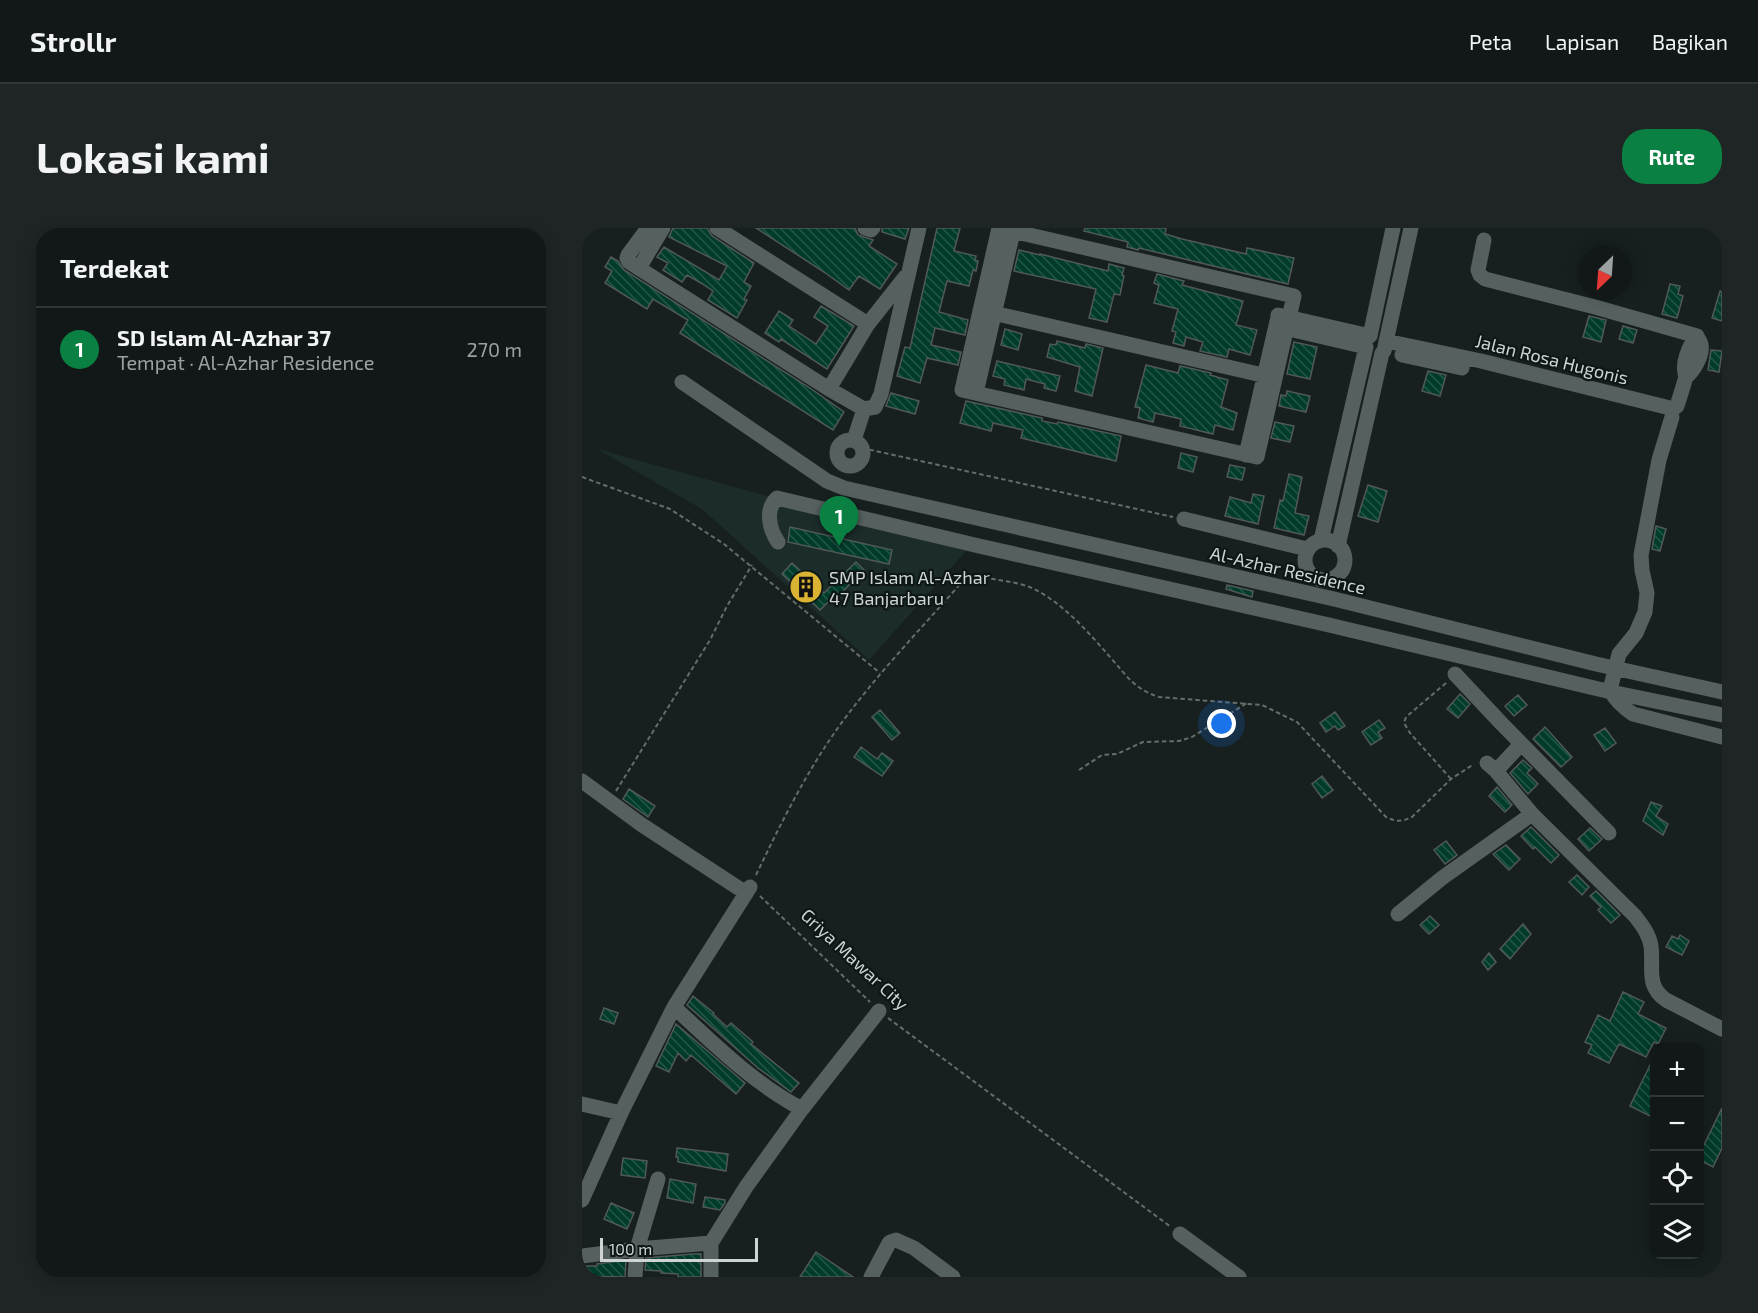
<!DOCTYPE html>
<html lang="id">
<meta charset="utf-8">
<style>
body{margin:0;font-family:"Exo 2",sans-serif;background:#1e2524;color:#f1f3f6}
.controls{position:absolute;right:18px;bottom:18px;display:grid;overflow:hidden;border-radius:12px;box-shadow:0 3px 15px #0003}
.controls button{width:54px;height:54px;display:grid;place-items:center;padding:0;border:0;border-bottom:2px solid #303736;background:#111817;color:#f1f3f6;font:30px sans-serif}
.compass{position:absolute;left:996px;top:18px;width:54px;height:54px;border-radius:50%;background:#111817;box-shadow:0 3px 15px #0003;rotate:205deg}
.scale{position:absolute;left:18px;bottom:15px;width:158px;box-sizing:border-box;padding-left:6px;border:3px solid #ced4d4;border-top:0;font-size:16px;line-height:21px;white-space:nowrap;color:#ced4d4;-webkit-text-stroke:4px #0e1716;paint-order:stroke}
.you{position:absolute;left:640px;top:496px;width:21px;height:21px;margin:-15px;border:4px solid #fff;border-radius:50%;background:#1a73e8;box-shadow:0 0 0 9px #1a73e833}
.badge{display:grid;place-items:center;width:39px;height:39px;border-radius:50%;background:#0b8043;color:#fff;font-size:20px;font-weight:700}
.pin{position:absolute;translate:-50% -50px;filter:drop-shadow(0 2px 3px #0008)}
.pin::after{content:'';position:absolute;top:32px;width:21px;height:18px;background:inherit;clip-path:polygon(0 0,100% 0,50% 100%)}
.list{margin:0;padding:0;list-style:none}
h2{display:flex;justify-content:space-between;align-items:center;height:78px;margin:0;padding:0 24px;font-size:26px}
h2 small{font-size:20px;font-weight:400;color:#9ca0a1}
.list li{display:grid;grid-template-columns:39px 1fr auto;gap:18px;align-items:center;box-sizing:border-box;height:84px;padding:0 24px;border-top:2px solid #303736}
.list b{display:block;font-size:22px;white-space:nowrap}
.list p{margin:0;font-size:20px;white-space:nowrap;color:#9ca0a1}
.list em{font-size:20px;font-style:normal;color:#9ca0a1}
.icon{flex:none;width:33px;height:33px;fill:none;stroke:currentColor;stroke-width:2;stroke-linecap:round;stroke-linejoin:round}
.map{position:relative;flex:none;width:1140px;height:1049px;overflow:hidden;border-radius:24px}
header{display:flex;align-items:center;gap:36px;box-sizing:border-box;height:84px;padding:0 30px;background:#111817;border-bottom:2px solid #303736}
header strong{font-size:28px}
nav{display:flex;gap:33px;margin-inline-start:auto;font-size:21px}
.intro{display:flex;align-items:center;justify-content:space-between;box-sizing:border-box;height:144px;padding:0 36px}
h1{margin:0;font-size:42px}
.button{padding:15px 27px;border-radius:24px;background:#0b8043;color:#fff;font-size:21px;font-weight:700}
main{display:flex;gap:36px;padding:0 36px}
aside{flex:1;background:#111817;border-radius:24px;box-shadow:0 3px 15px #0003}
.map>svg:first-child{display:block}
.built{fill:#1c2c2a}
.building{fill:url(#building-back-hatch);stroke:#505956;stroke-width:1.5}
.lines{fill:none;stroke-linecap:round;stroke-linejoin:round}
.path{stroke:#656d6c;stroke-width:2;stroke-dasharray:4.5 3;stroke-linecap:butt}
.minor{stroke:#56605f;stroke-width:15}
.labels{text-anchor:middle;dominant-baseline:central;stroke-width:4.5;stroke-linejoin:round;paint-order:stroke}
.street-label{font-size:18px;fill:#ced4d4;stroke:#0e1716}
.poi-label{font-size:18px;fill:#ced4d4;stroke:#0e1716;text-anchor:start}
</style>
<header>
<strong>Strollr</strong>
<nav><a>Peta</a><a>Lapisan</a><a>Bagikan</a></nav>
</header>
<div class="intro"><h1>Lokasi kami</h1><a class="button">Rute</a></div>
<main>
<aside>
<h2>Terdekat<small></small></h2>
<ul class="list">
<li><span class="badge">1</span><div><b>SD Islam Al-Azhar 37</b><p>Tempat · Al-Azhar Residence</p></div><em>270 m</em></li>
</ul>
</aside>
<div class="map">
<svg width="1140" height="1049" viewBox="0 0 1140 1049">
<defs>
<pattern id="building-back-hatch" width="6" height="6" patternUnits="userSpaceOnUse" patternTransform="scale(1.5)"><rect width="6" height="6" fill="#003b2b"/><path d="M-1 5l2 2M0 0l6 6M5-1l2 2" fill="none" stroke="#245649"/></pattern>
</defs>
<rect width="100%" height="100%" fill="#17201f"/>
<path class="built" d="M15,221L384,323L287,432L120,281Z"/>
<path class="building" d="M91,0H125L130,8L172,35L162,54L169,58L162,71L165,72L155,90L126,72L131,63L119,55L105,47L100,54L81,42L86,35L75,29L82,19L137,52L145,38L87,9Z
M174,0H273L276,7L291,12L287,18L315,36L298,61L277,48L267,62L242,44Z
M300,0H327L323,11L300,4Z
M355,0H378L372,23L394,28L393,32L396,33L394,43L391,42L387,58L365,53L357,84L386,92L383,107L353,100L349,117L379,124L376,137L345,130L338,155L315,148L323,119L328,120Z
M503,0H584L583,6L600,11L664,26L665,20L712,30L706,56L557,20L556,22L545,19L546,14L502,3Z
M437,22L458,27V26L526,43L527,36L542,40L540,47L542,48L538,67L532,66L525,94L507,90L514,61L432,43Z
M29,29L36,33L42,42L228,160L262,184L251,202L98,105L106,92L71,71L65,81L23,55L30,43L23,39Z
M575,46L602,53L600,57L661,73L654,97L675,102L668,127L647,121L645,129L618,123L621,114L604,109L602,118L591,115L594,104L590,103L596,81L572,75L577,57L572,55Z
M1088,56L1098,58L1096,66L1101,68L1095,90L1080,86Z
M1138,63L1140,64V93L1130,90Z
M239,78L272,98L245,141L199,111L197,114L183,105L197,83L211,92L207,98L234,116L246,98L232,89Z
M1007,88L1024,92L1019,114L1001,109Z
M1041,98L1055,102L1051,115L1037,111Z
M423,101L440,106L436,122L419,117Z
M475,113L503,120L504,116L521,120L510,168L493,163L498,139L465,129L468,116L474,117Z
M712,114L735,119L728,151L705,146Z
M1129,122L1140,123L1137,144L1126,142Z
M415,133L478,148L474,163L462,160L463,156L444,151L442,162L422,157L423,151L411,148Z
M564,137L596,145L598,138L629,145L628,147L646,152L639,179L655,185L651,202L633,197L631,206L598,198L599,191L573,185L571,194L556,190L558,180L553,179Z
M846,143L864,147L858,168L840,163Z
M705,163L728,168L724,184L697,178L699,167L704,168Z
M309,165L337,173L333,186L304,178Z
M384,173L460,190V193L475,196L476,194L539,208L534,233L439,210L441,202L411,195L409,203L378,195Z
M693,194L712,198L708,214L689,210Z
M599,225L615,229L611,244L596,240Z
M648,237L663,240L660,252L645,249Z
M707,246L720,249L713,285L727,288L722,307L692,300L698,272L701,273Z
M786,257L805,263L796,294L776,288Z
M671,266L682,268L676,296L643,288L648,269L669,275Z
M1074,298L1084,301L1078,323L1070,321Z
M208,299L310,322L307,336L206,314Z
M274,334L282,342L253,371L251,369L238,382L200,346L210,335L242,365Z
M645,357L671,363L670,369L644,361Z
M878,466L888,476L876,490L865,481Z
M936,467L945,477L932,488L923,478Z
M298,482L318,505L310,512L290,489Z
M753,484L763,498L756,502L753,498L744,504L738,495Z
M797,492L803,500L796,504L800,510L789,517L780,504Z
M963,499L990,529L979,539L951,511Z
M1023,500L1034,515L1023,523L1012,507Z
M279,519L295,531L300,525L311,533L300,548L272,529Z
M941,532L950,540L945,545L956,556L946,566L928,545Z
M740,548L751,562L740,570L730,556Z
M915,559L930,577L923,584L907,568Z
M47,561L73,578L66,589L41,571Z
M1069,574L1080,578L1074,588L1086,596L1081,607L1061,593Z
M949,599L977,627L969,635L953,619L951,621L939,608Z
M1008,600L1020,611L1007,623L996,611Z
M864,613L875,627L863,636L852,622Z
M924,617L938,631L927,642L911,626Z
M995,647L1007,659L1000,667L987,654Z
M1014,663L1038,687L1029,695L1016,682L1019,679L1008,668Z
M848,688L857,697L847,706L838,697Z
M941,696L949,706L928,731L918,721Z
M1098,707L1107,713L1100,727L1084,719L1090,708L1096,711Z
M907,725L914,734L906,742L900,734Z
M1041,764L1062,774L1056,786L1084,800L1076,816L1072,814L1064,829L1037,816L1027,835L1006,825L1010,817L1003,814L1016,787L1028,793Z
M111,768L132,785L131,786L145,799L149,795L171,814L169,816L217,855L209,864L176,840L105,777Z
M22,780L36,785L32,796L18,791Z
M94,796L163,855L154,866L109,827L104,833L96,825L87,844L74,838Z
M1072,829V890L1048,878Z
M1140,880V920L1131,939L1118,932V925Z
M95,920L146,926L144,943L96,934V929H94Z
M41,930L65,933L63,950L39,947Z
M88,951L114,956L111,975L85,970Z
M123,969L143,972V975L138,982L121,979Z
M29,975L52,985L45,1001L22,991Z
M234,1024L271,1049H218Z
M111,1026H119V1049H96V1046L79,1045V1043L63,1042L64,1030Z
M44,1032L43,1049L0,1048V1038H15V1036Z"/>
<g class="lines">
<path class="path" d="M280,220L591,289
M0,249L88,281L142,316L298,445
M864,455L824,489L822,495L828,505L869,551
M497,542L520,527L535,526L561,514L597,513L610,509L665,475
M34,563L128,412L145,378L170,337
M174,647C202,589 230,532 270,481C304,437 343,396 380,354C391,348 405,350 417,352C429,354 442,356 452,361C482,376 507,405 528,429C545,448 552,461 577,469L680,477L715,494L804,589C814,594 820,594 830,589L869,551L892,536
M178,668L288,774
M306,790L589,999"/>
<path class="minor" d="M66,0L46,27L45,30L47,34L247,161L282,181L293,179L299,166L337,0
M135,0L286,96
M283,0L289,2L291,0
M417,0L712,68L675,229L380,162Z
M57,40L81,0
M398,82L693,150
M696,87L788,108L811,0
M694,98L784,119L739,312
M804,113L899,133L1088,180H1092L1095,178L1104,149C1112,143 1121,127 1119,117C1119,114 1116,111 1115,108L1013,79L903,51L898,47L896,42L902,12
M802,123L829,0
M820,127L880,140
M1104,149C1099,136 1107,118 1115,108
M100,154L245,253L262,260L752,371L1014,436L1140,464
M247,161L286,96L324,48
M394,165L431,4
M1090,189L1077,232L1059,327L1060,342L1065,365L1063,384L1054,405L1037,426L1028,462C1033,472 1042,480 1051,486L1140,509
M272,212L282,181
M255 225a13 13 0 1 1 26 0a13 13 0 1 1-26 0Z
M664,227L696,89
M602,291L725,321
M723 332a20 20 0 1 1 40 0a20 20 0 1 1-40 0Z
M196,314C187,301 183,281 195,270L397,318L747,397L1029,464L1140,487
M756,318L800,125
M873,446L919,495L1027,605
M905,535L914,543L950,586L1053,688C1060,697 1067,706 1069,718C1072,740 1063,757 1084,772L1140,801
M914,543L939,516
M0,553L60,597L164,665
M816,686L860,650L950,586
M92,779C132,816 171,855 220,881
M0,876L39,885
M0,972L39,885L92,779L168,659
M598,1006L657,1049
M0,1028L55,1021L76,951
M53,1049L55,1021L129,1015
M129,1049V1015L164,959L220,881L297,783
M289,1049L306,1017L308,1014L314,1012L332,1020L371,1049"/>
</g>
<defs>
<symbol id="building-disc" viewBox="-11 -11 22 22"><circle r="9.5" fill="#dab333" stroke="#0e1716"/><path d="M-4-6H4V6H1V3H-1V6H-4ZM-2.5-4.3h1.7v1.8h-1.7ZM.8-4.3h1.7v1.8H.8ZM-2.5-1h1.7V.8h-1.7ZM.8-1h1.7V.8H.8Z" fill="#111"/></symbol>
</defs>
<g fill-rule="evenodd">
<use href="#building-disc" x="205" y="340" width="38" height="38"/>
</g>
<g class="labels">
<g class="street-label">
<text transform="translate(970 131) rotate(14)">Jalan Rosa Hugonis</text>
<text transform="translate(706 342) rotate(13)">Al-Azhar Residence</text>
<text transform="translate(273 731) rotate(43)">Griya Mawar City</text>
</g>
<g class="poi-label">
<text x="247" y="349">SMP Islam Al-Azhar<tspan x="247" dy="21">47 Banjarbaru</tspan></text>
</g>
</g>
</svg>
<div class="controls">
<button>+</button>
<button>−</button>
<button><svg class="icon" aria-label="locate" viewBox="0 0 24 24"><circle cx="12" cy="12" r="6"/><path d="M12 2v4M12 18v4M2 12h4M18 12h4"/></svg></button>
<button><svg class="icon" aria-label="layers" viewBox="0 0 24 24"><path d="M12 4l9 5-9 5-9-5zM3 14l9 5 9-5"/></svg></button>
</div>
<svg class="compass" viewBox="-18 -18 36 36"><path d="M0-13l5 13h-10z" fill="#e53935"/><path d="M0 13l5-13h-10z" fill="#9ca0a1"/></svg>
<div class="scale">100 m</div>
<div class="you"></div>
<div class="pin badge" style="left:257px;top:318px">1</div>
</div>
</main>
